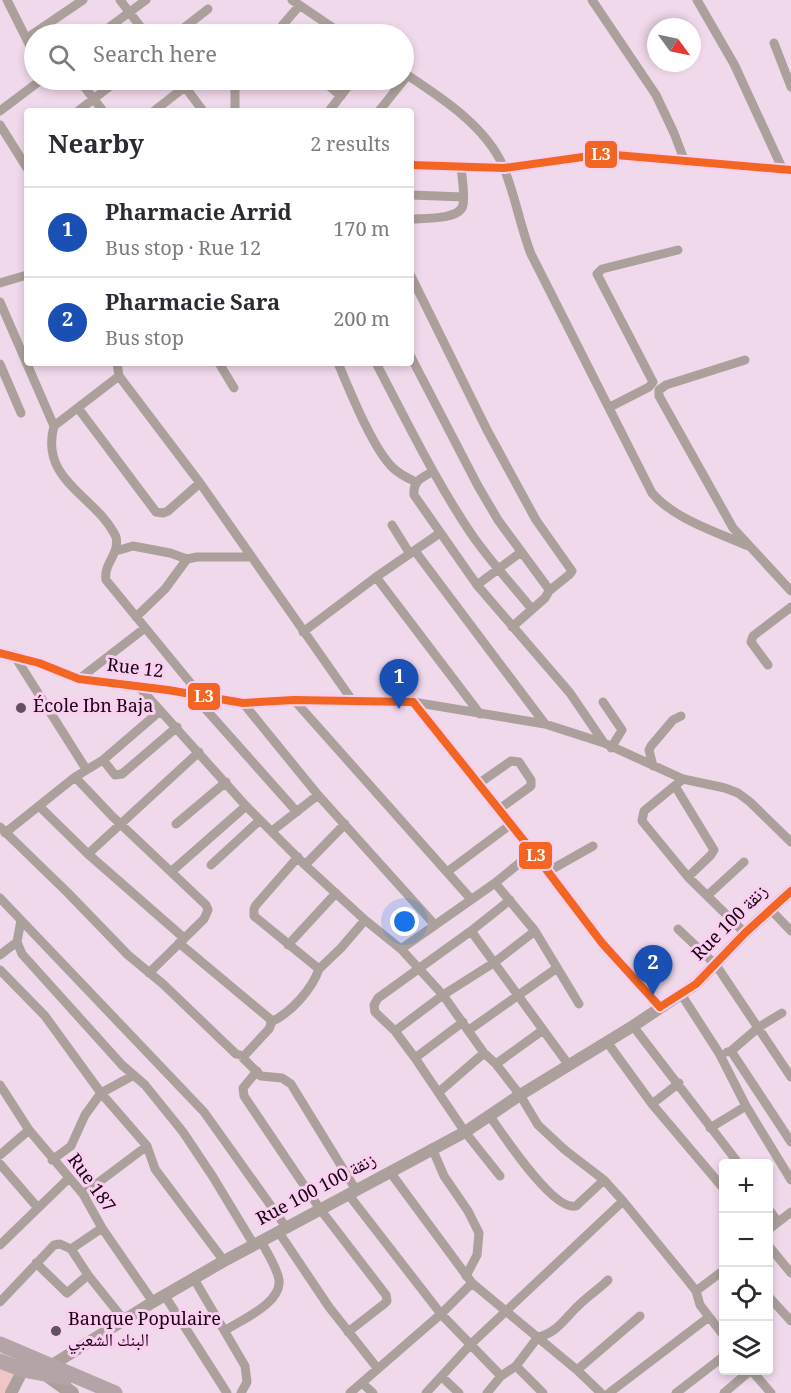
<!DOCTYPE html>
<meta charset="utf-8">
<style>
body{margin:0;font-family:Georgia,"Noto Naskh Arabic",serif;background:#f7f7f7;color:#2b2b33}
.controls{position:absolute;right:18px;bottom:18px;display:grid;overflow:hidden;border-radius:6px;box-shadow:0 3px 9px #0003}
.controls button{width:54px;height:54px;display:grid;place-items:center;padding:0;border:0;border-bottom:2px solid #e1e1e2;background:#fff;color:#2b2b33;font:30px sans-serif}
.compass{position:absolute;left:647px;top:18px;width:54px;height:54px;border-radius:50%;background:#fff;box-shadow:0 3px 9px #0003;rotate:123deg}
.you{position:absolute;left:405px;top:922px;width:21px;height:21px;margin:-15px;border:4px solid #fff;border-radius:50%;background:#1a73e8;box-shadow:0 0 0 9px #1a73e833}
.badge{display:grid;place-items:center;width:39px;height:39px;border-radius:50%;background:#b45309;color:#fff;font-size:20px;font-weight:700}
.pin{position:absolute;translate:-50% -50px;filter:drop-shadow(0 2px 3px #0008)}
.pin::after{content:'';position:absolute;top:32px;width:21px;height:18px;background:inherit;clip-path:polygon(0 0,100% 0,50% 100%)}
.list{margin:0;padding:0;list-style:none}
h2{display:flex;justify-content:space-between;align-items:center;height:78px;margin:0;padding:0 24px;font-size:26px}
h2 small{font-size:20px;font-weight:400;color:#7c7c81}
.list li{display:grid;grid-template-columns:39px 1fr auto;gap:18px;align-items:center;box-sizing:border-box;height:90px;padding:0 24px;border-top:2px solid #e1e1e2}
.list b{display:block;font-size:22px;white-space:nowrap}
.list p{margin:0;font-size:20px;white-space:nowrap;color:#7c7c81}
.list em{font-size:20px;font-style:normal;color:#7c7c81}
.icon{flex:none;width:33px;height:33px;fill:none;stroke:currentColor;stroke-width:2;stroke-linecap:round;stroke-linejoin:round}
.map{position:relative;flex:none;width:791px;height:1393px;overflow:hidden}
.search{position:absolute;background:#fff;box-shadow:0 3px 9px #0003;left:24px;top:24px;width:390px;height:66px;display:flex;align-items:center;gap:15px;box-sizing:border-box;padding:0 21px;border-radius:33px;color:#7c7c81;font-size:22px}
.panel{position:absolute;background:#fff;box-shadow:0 3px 9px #0003;left:24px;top:108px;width:390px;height:258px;border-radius:6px}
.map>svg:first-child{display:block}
.green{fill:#f0c5c6}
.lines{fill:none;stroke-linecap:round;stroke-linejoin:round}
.minor{stroke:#aca09c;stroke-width:9}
.tertiary{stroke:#aca09c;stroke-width:12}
.secondary{stroke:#ac9f9d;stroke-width:14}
.primary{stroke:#b4a4a7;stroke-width:15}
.bus-1-casing{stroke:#facff0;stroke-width:12}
.bus-1{stroke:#f26522;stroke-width:8}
.poi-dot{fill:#644e61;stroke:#facff0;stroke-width:2}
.labels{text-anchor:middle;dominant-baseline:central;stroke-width:6;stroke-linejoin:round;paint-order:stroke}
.street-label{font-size:18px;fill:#190316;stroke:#facff0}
.poi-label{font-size:18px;fill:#190316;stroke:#facff0;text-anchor:start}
.line-badge{stroke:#facff0;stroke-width:2}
.badge-label{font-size:16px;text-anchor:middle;font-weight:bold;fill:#fff}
</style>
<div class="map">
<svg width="791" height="1393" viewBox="0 0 791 1393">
<rect width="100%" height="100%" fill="#f0d9eb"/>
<path class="green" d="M0,1364L14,1373L5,1393H0Z"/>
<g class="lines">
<path class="minor" d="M7,0L34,54
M120,0L146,34
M292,0L342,34
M592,0L656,95L674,133L685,162
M697,0L734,64L783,170
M100,34L146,0
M176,34L208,9
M275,34L299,6
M27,38L83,0
M774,43L791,87
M404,73C440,97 485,125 503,166C515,194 520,226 531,254L652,493C674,519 717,532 748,546
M79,80L103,111
M180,80L203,111
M322,80L341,96
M0,111L41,80
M78,111L118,80
M154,111L186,86
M235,111V88L238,80
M329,111L353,80
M379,111L407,76
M0,125L27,168
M411,165L504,168L604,154L791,170
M411,195L463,197
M411,219C424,218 460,220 463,205C465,193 462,179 461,167
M411,276L487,430L536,520L572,571L570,574L549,591
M0,283L27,275
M0,302L54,426C39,481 97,496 116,537C120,554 103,564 106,580L202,697
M411,357L478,486L498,520L548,588L549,591L545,598L512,627
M745,360L666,385L659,390V396L733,528L791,591
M117,363L119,376L200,483L352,700
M219,363L234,388
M338,363C350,391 372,447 392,467C399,474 407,478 416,482
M376,363C406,420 434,478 470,532C488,559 511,583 531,608
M0,364L21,413
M610,407L649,387L653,382L597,274L602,269L678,250
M78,408L156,512L163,513L168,511L200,483
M54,426L119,376
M432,472C421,478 413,481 414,495L477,585L570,693L604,743
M392,525L410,554
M116,551L133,546L170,553L187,559
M415,551L545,724
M376,577L480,714
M477,585L521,552
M136,617L165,589L187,559L197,557H251
M303,632L376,577L440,533
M0,653L39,663L79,679L168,690L243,703L294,700L413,702L545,724L604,743L683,779L725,788L738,793L750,802L791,842
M14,655L86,769
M768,665L751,642L753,636L791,607
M79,679L145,628
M140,688L246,806L305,865L365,920L401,949L443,995L484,1053L496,1064L520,1095L538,1125L565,1150L604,1180L623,1201L685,1277L696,1291L700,1305L724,1336
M193,695L297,812
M294,700L470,898
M413,702L533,852L602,943L660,1007
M603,702L622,730L611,748
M243,703L318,795L434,924
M103,760L115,775L122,774L177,727
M653,766L649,750L651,746L673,720L681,716
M75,777L112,816L206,905L208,910L204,919L149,973
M683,779L644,811L642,821L688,877L745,933
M478,784L511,761L519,762L531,780V786L498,810
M675,786L714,850L711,855L688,877
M39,806L88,854L184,938
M176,824L226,782
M0,827L67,892L128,955L163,984L236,1054L244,1056L269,1029L271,1024L270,1019L179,943
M272,831L318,795
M5,833L75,777L103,760L160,711
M88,854L199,752
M211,865L260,820
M305,865L345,824
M172,871L246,806
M447,872L510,825
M547,872L593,846
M495,883L535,931L579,1004
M708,895L744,862
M0,898L204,1112L286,1227
M770,909L791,931
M21,920L17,942L22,954L122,1065L145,1085L183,1132L213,1177L254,1245
M678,929L716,965L791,1077
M471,931L568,1064
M288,945L336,893
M401,949L495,883L533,852
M0,955L17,942
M319,969L341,948L365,920
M0,970L45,1016L101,1093L147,1146L155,1169L224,1261
M681,994L719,1053L746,1106L791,1180
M271,1022C291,1013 312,989 319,969L254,916V909L256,905L298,857
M633,1026L739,1164
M469,1030L557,968
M395,1031L443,995L495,962L535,931
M607,1042L652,1104L724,1189
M731,1051L791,1142
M727,1052L731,1051L759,1027L782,1013
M242,1057L261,1076L282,1078L291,1084L356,1190
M415,1058L463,1022
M496,1064L543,1030
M257,1071L243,1088L244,1096L320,1209L386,1295L387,1301L384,1304L348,1332
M0,1085L29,1130L83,1194L102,1228L153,1302
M439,1092L484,1053
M652,1104L679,1083
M489,1115C502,1133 553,1212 576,1206L604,1180
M710,1128L746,1106
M432,1148L444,1176L468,1211L479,1233L477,1255L466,1276
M0,1155L29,1130
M52,1160L71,1146L85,1115L101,1093L134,1075
M0,1164L38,1208
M390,1172L472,1283L577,1370L601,1393
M500,1176L465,1132L415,1058L395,1031L375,1012L374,1005L378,998L471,931L510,900
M83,1194L147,1146
M348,1194L441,1314L501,1376
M768,1208L778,1222
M768,1230L791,1212
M278,1231L329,1307L378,1369
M0,1245L68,1179
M768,1245L791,1273
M71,1249L102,1228
M36,1263L67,1293L88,1275
M194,1279L245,1366L247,1382L241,1393
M696,1291L724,1270
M165,1296L227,1393
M768,1296L791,1321
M0,1302L54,1245L60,1244L71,1249L88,1275L124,1320
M226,1330C241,1320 282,1303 279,1280C277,1267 267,1253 261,1241
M516,1366L543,1393
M577,1370L640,1316
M751,1370L771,1393
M442,1377L459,1393
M362,1383L373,1393
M350,1393L441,1314L472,1283
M426,1393L471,1344L623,1201
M487,1393L501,1376L516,1366L538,1337C557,1333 565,1318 579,1305C588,1296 599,1289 608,1280
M609,1393L709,1317
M676,1393L724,1356
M724,1393L751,1370"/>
<path class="tertiary" d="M49,1371L52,1365L153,1302L224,1261L465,1132L520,1095L633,1026L696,984L745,933L791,891
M11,1393L27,1362"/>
<path class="secondary" d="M47,1375L72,1393"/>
<path class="primary" d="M0,1344L115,1393
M0,1361L23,1370L66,1378"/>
<defs>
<path id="bus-1" d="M411,165L504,168L604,154L791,170
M0,653L39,663L79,679L168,690L243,703L294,700L413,702
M413,702L533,852L602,943L660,1007
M660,1007L696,984L745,933L791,891"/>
</defs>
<use href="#bus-1" class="bus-1-casing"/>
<use href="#bus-1" class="bus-1"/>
</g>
<g class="poi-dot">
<circle cx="21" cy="708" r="6"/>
<circle cx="56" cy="1331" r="6"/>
</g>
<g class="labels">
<g class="street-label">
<text transform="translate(135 670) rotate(7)">Rue 12</text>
<text transform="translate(731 924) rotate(-45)">Rue 100 زنقة</text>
<text transform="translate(90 1184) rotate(54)">Rue 187</text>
<text transform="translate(317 1191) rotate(-28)">Rue 100 زنقة 100</text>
</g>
<g class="poi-label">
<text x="33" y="708">École Ibn Baja</text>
<text x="68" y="1321">Banque Populaire<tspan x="68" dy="21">البنك الشعبي</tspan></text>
</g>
</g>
<g class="line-badge">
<rect x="584" y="140" width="34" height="29" rx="6" fill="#f26522"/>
<rect x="187" y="682" width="34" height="29" rx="6" fill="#f26522"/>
<rect x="518" y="841" width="35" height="29" rx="6" fill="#f26522"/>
</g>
<g class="badge-label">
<text x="601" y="160">L3</text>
<text x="204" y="702">L3</text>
<text x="536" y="861">L3</text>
</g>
</svg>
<div class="controls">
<button>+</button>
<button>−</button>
<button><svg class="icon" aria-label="locate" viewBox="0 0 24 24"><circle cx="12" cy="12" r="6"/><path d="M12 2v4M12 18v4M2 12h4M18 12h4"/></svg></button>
<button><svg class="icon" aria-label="layers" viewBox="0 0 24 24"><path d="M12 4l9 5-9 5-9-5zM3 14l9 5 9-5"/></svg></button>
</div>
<svg class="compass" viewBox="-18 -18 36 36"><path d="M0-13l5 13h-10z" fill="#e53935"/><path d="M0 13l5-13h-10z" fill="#7c7c81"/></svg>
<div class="you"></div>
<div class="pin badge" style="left:399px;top:709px;background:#1a4fb4">1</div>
<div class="pin badge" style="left:653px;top:995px;background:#1a4fb4">2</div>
<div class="search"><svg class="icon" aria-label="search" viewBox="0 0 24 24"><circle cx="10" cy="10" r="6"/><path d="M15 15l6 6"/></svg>Search here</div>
<section class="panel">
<h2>Nearby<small>2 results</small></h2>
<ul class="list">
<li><span class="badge" style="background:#1a4fb4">1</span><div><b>Pharmacie Arrid</b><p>Bus stop · Rue 12</p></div><em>170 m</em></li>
<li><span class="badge" style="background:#1a4fb4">2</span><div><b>Pharmacie Sara</b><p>Bus stop</p></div><em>200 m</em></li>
</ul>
</section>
</div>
